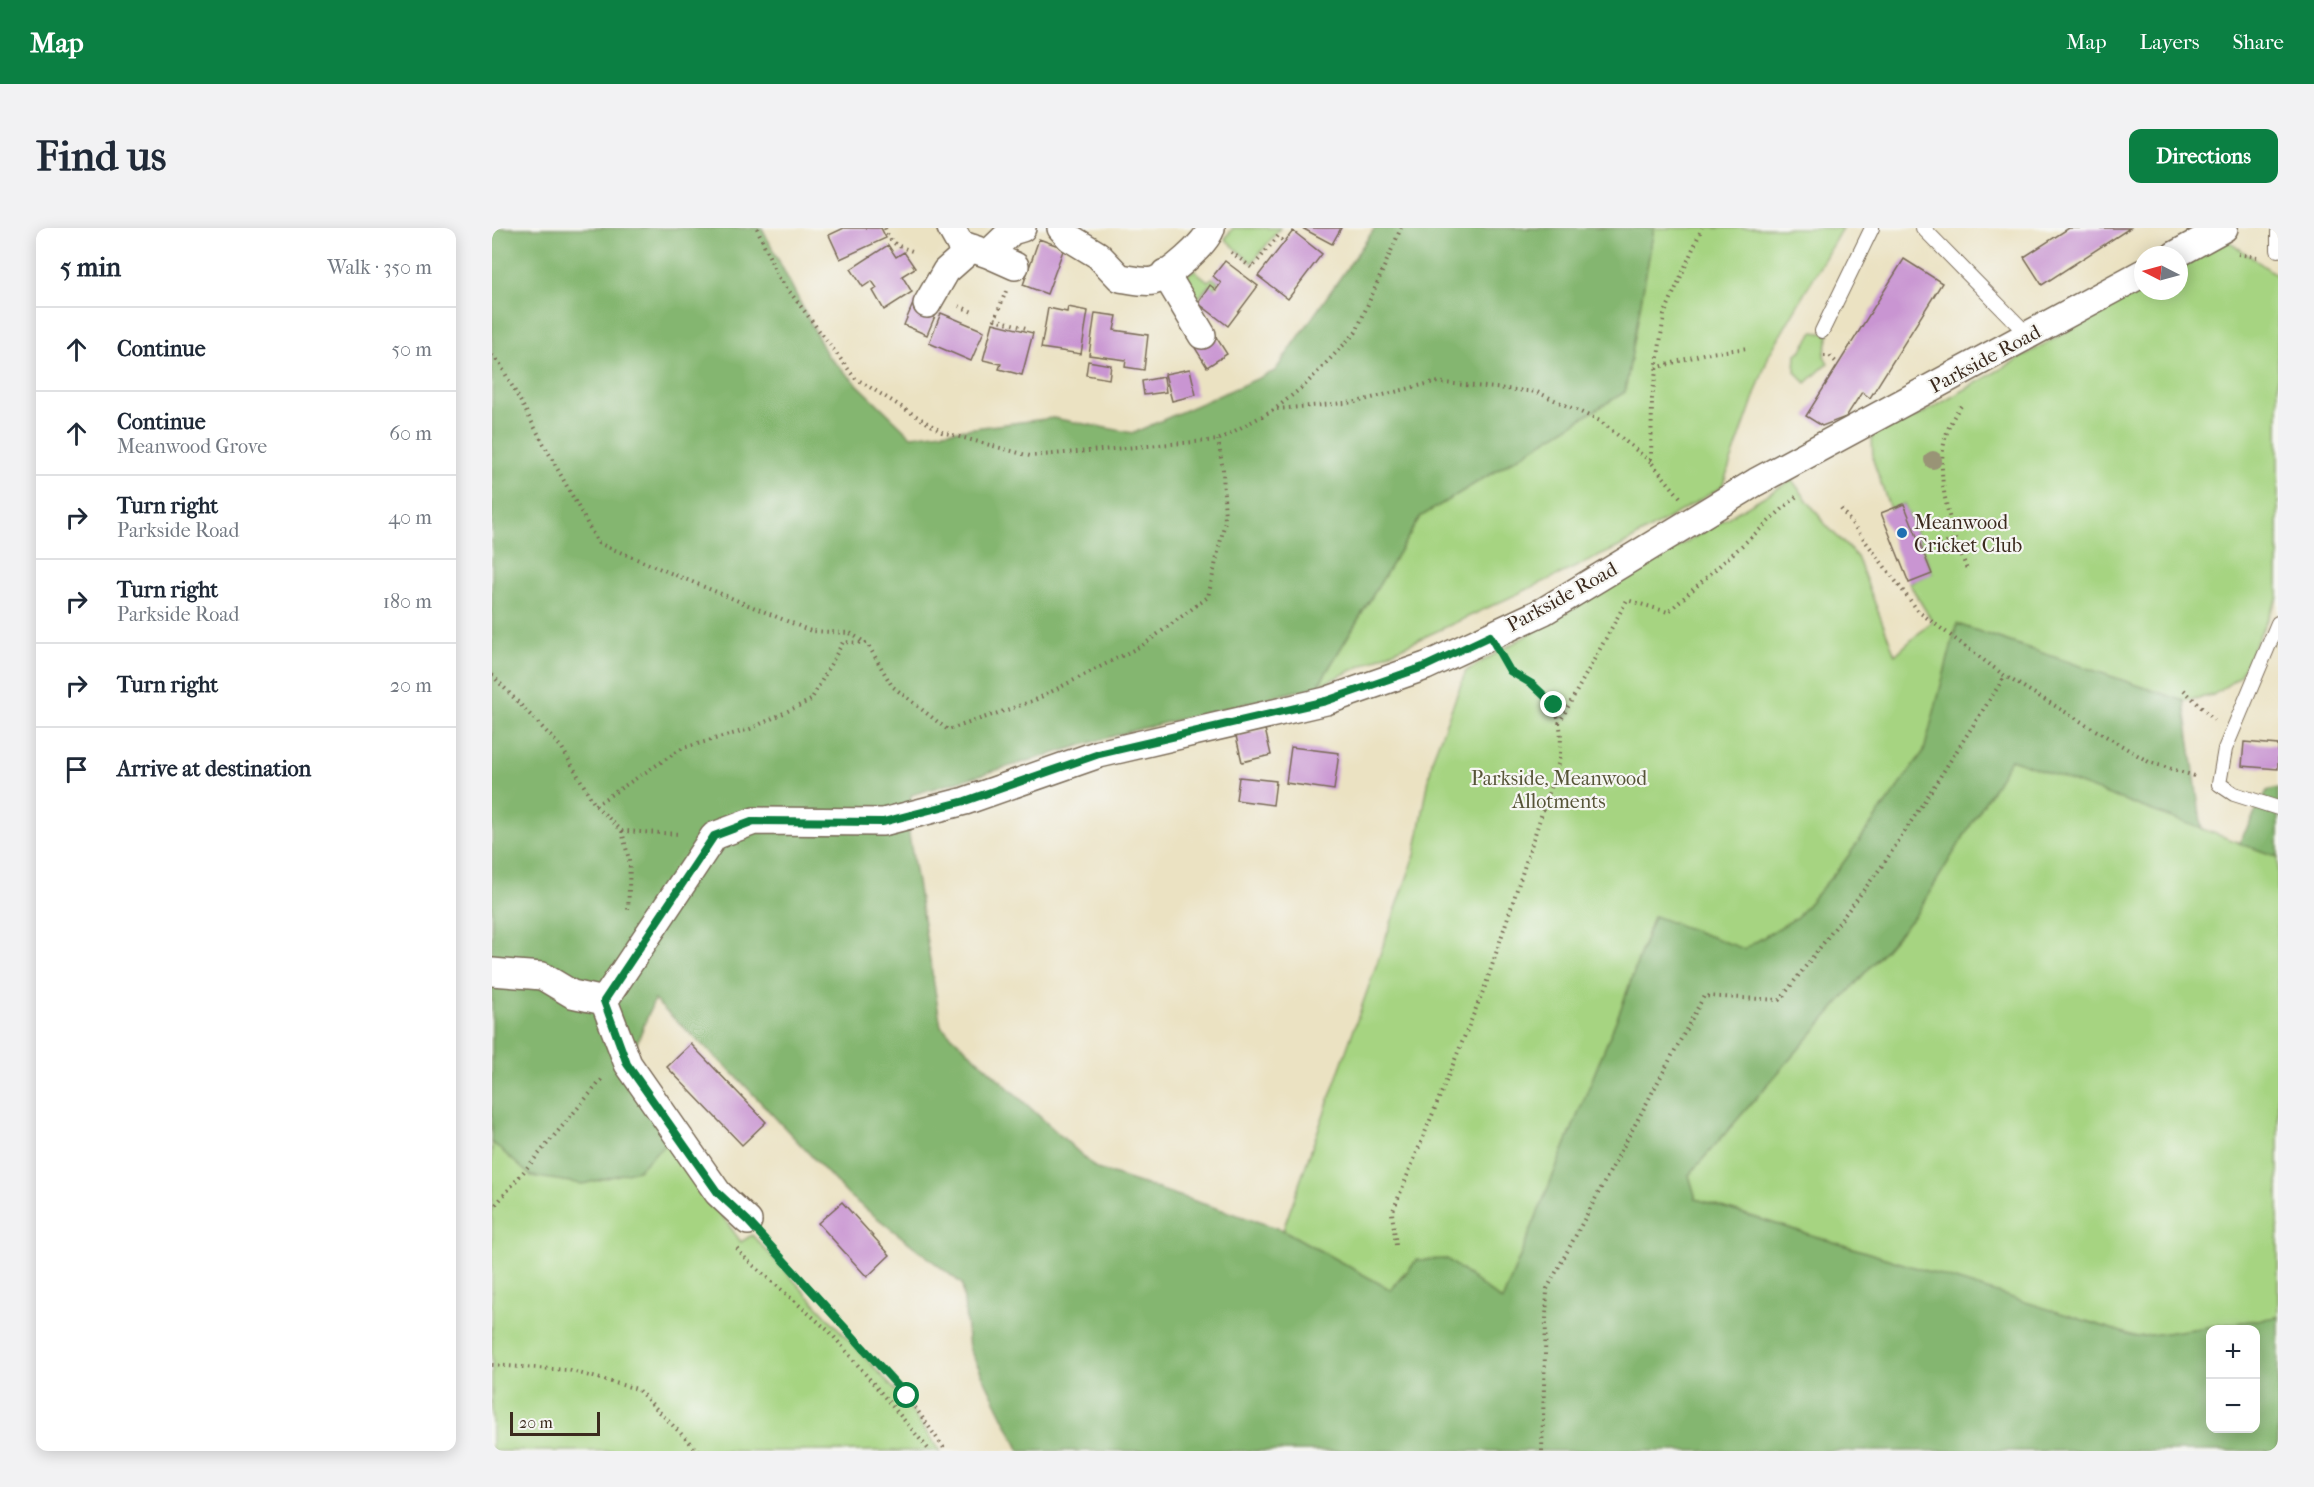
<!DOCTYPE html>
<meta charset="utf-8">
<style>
body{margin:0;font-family:"IM FELL French Canon",serif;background:#f2f2f3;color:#1f2937}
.controls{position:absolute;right:18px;bottom:18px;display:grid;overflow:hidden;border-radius:12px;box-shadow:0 3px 15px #0003}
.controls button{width:54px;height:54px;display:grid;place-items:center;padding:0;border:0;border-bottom:2px solid #e0e1e3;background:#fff;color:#1f2937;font:30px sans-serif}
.compass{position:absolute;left:1642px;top:18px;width:54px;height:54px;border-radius:50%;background:#fff;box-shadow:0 3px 15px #0003;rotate:276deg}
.scale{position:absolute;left:18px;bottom:15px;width:90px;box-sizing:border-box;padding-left:6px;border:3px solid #3b2a1e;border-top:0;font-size:16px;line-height:21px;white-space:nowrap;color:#3b2a1e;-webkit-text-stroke:4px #f6f6f2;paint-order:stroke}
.stop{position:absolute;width:18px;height:18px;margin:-14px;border:4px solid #0b8043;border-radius:50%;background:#fff}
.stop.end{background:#0b8043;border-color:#fff;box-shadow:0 2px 6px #0008}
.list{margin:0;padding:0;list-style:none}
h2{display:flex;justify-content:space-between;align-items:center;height:78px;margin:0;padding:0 24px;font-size:26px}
h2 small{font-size:20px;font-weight:400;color:#747a83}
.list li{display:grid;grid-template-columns:39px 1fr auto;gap:18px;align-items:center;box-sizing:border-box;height:84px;padding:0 24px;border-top:2px solid #e0e1e3}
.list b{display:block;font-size:22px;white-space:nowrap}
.list p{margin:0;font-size:20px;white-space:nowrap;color:#747a83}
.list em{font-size:20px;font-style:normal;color:#747a83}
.icon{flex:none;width:33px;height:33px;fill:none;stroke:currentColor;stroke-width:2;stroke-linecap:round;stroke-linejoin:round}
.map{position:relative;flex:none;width:1786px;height:1223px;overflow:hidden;border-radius:12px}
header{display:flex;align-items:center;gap:36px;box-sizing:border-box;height:84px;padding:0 30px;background:#0b8043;color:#fff}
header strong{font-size:28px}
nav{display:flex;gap:33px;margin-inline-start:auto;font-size:21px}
.intro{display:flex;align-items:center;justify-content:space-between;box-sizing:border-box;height:144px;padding:0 36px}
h1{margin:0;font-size:42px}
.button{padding:15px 27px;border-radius:12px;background:#0b8043;color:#fff;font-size:21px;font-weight:700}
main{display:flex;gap:36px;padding:0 36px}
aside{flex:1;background:#fff;border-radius:12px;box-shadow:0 3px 15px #0003}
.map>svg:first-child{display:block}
.green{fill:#a6d481;stroke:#707f50;stroke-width:1.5}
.forest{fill:#84b66f;stroke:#607046;stroke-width:1.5;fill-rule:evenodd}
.building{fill:#c995d2}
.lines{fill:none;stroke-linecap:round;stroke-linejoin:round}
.lane-casing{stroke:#796a57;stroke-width:16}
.street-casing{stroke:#796a57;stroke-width:30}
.path{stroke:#796a57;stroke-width:4;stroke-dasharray:1.5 4.5;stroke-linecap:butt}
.lane{stroke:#fff;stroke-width:14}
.street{stroke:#fff;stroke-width:27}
.tree{fill:#999476}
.route{stroke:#0b8043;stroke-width:8}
.poi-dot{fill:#1f6fb2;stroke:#f6f6f2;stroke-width:2}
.labels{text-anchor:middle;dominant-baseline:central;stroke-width:4.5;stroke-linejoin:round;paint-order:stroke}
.street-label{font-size:20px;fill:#3b2a1e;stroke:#f6f6f2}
.poi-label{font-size:20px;fill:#3b2a1e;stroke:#f6f6f2;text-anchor:start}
.park-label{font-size:20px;fill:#565437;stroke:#f6f6f2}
</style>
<header>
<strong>Map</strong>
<nav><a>Map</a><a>Layers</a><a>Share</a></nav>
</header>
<div class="intro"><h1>Find us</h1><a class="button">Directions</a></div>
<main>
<aside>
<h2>5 min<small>Walk · 350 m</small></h2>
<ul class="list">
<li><svg class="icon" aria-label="ahead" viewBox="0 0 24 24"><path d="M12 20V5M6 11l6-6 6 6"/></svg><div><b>Continue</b></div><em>50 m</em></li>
<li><svg class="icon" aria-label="ahead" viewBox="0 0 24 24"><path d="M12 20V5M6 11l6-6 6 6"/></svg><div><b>Continue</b><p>Meanwood Grove</p></div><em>60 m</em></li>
<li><svg class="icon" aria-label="right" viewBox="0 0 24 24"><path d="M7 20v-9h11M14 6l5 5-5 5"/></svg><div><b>Turn right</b><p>Parkside Road</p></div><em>40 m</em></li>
<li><svg class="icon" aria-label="right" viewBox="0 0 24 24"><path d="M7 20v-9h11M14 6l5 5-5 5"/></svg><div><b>Turn right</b><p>Parkside Road</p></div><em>180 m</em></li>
<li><svg class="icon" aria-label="right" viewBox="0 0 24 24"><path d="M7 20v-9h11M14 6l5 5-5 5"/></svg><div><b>Turn right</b></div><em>20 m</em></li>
<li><svg class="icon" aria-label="arrive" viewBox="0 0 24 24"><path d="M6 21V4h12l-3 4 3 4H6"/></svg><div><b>Arrive at destination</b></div></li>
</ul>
</aside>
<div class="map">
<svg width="1786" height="1223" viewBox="0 0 1786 1223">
<rect width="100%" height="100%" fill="#f6f6f2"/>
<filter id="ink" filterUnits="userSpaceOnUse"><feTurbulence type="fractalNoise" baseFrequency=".0167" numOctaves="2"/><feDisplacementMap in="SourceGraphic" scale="12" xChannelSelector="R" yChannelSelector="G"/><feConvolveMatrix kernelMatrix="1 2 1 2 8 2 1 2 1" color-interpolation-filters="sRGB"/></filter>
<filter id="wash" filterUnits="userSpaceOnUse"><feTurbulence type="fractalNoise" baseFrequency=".008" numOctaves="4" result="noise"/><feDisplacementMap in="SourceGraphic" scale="24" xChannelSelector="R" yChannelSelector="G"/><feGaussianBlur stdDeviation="1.35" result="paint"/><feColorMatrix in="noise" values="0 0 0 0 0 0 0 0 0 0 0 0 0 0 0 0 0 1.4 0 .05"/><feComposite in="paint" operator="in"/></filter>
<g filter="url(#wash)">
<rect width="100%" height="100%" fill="#ebe2c2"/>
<path class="green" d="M741,0H788L760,35L733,11Z
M1162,0H1350L1277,127L1230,259L1127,319L826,458L928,289L1133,164Z
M1735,12L1786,48V369L1747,449L1721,467L1692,473L1465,396L1432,523L1349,638L1304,690L1252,721L1161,688L1130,778L1010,1073L955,1031L912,1045L899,1062L791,1002L923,627L941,529L974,443L1300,252L1334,297L1365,329L1403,427L1440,393L1417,355L1440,345L1412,276L1398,281L1381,232L1380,206L1430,186L1651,60V63H1687V39Z
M702,42L716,53L720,50L726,54L722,61L717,57L703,75L693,55L694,47Z
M1321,104L1337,106L1332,128L1336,135L1314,155L1303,144L1304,126L1310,122Z
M1519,530L1786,629V1089L1645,1109L1204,971L1197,947L1425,685Z
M176,913L249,1014L260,1007L413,1173L448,1223H0V914L39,948Z"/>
<path class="forest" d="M0,0H270L335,127L419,208L561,190L641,205L783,143L883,0H1162L1133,164L928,289L826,458L639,503L419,567L417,607L449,798L605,941L791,1002L899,1062L925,1032L955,1031L1010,1073L1130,778L1162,688L1252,721L1304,690L1349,638L1432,523L1465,396L1692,473L1710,601L1519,531L1425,685L1197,947L1204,971L1645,1109L1786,1089V1223H528L477,1120L470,1056L357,968L244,848L162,772L132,848L176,913L146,942L91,956L39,948L0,914ZM1718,1102H1764V1200H1718Z
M1786,560V629L1747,615L1775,563Z"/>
<g id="blocks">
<path class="building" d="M352,0H389L394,10L348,31L337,7Z
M810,0H849L840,16Z
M1577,0H1638L1550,57L1532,29Z
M801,3L830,26L796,71L766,48Z
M547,11L572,20L555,66L531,57Z
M396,17L404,29L412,24L423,40L410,48L420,64L392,82L381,63L385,60L380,53L371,59L359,41Z
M1412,31L1450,55L1378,170L1370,164L1354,189L1330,198L1314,188Z
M733,33L766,58L736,98L706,75L718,57L724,62L729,55L721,48Z
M423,71L446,81L435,107L412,97Z
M576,79L596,83L589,126L549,120L556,80L575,84Z
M449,85L492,103L479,133L437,115Z
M603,85L625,88L622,102L656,107L652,142L633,139L634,132L597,127Z
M501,95L541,105L530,147L507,141L509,136L491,132Z
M719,101L735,126L715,139L700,115Z
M596,133L619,137L617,151L594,147Z
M698,141L704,167L680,173L673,146Z
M672,149L674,164L652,167L650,153Z
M1412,276L1440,346L1417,355L1389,285Z
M773,501L779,527L750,534L744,508Z
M1752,514L1786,517V541L1750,538Z
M799,519L847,525L842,562L794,555Z
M747,549L784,553L781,577L744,572Z
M199,816L274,894L250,917L175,839Z
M350,974L398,1027L375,1049L326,995Z"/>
</g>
</g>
<g filter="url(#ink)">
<use href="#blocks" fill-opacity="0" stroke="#796a57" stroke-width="1.5"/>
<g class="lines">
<defs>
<path id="lane" d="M1431,0L1537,108
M1786,4V22
M1330,103L1380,0
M1786,395L1733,521L1727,556L1742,566L1786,580"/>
<path id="street" d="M459,0L468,16L496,26L520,3L530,0
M569,0L578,10L606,27L628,50C637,51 652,55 661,53C676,49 715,15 719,0
M496,26L523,38
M1683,27L1732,0
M673,45L710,107
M435,76L454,43L480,20
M0,744L50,748L80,766L112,773
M112,773L222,608L262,593L391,594L473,573L607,526L834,473L934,438L1052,383L1264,254L1651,45
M112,773L136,836L226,965L256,993"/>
</defs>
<use href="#lane" class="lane-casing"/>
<use href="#street" class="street-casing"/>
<path class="path" d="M265,0L285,47L363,150L450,204L538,228L726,212L783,181L813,157L864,104L909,0
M393,0C399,18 407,18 423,24
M739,24L760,40L786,8L792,14
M1746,26L1765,29
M514,63L503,91L534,100
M467,78L483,85
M0,127L8,136L106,315L319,403L358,405L374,415
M1332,128H1338
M1338,128L1346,136
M1164,140L1211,126L1256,120
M1469,178C1432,225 1457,295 1476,344
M785,181L864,174L942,154L1045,164L1108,193L1159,234
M1188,269L1159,234L1160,171L1172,87L1210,0
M1349,281L1427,384L1513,448L1657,534L1706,549
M1432,325L1463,311
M0,447L70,520L103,577L130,603L189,606
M1692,462L1722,492
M1067,495L1135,372L1176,384L1306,267
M103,577L191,520L258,501L319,472L351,414L375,415L400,458L456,502L541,473L651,417L716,369L733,293L731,242L726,212
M130,603L138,636L136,684
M0,981L112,849
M275,1014L415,1168L454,1223
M904,1017L900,985L994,756L1067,533C1072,499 1068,476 1039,456C1027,447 1019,444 1011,431
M245,1020L254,1031L338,1104L438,1223
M0,1137L76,1142L145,1161L206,1223
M1050,1223L1055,1061L1212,768L1288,772L1393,634L1513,448"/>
<use href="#lane" class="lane"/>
<use href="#street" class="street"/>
</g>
<circle class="tree" cx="1441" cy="232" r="9"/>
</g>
<g class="lines" filter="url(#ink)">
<path class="route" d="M415,1168L256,993L226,965L135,836L112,773L222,608L262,593L391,594L473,573L607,526L834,473L934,438L998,408L1018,443L1040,456L1062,477"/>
</g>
<circle class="poi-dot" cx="1410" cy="305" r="6"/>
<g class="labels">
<g class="street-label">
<text transform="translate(1493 131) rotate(-28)">Parkside Road</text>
<text transform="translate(1070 369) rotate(-29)">Parkside Road</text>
</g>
<g class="poi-label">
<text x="1422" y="294">Meanwood<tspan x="1422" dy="23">Cricket Club</tspan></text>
</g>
<g class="park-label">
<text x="1067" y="550">Parkside, Meanwood<tspan x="1067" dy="23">Allotments</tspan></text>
</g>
</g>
</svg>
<div class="controls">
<button>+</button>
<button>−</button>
</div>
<svg class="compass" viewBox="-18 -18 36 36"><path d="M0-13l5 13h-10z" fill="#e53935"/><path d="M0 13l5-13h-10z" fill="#747a83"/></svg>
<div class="scale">20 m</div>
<div class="stop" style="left:415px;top:1168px"></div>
<div class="stop end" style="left:1062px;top:477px"></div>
</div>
</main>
